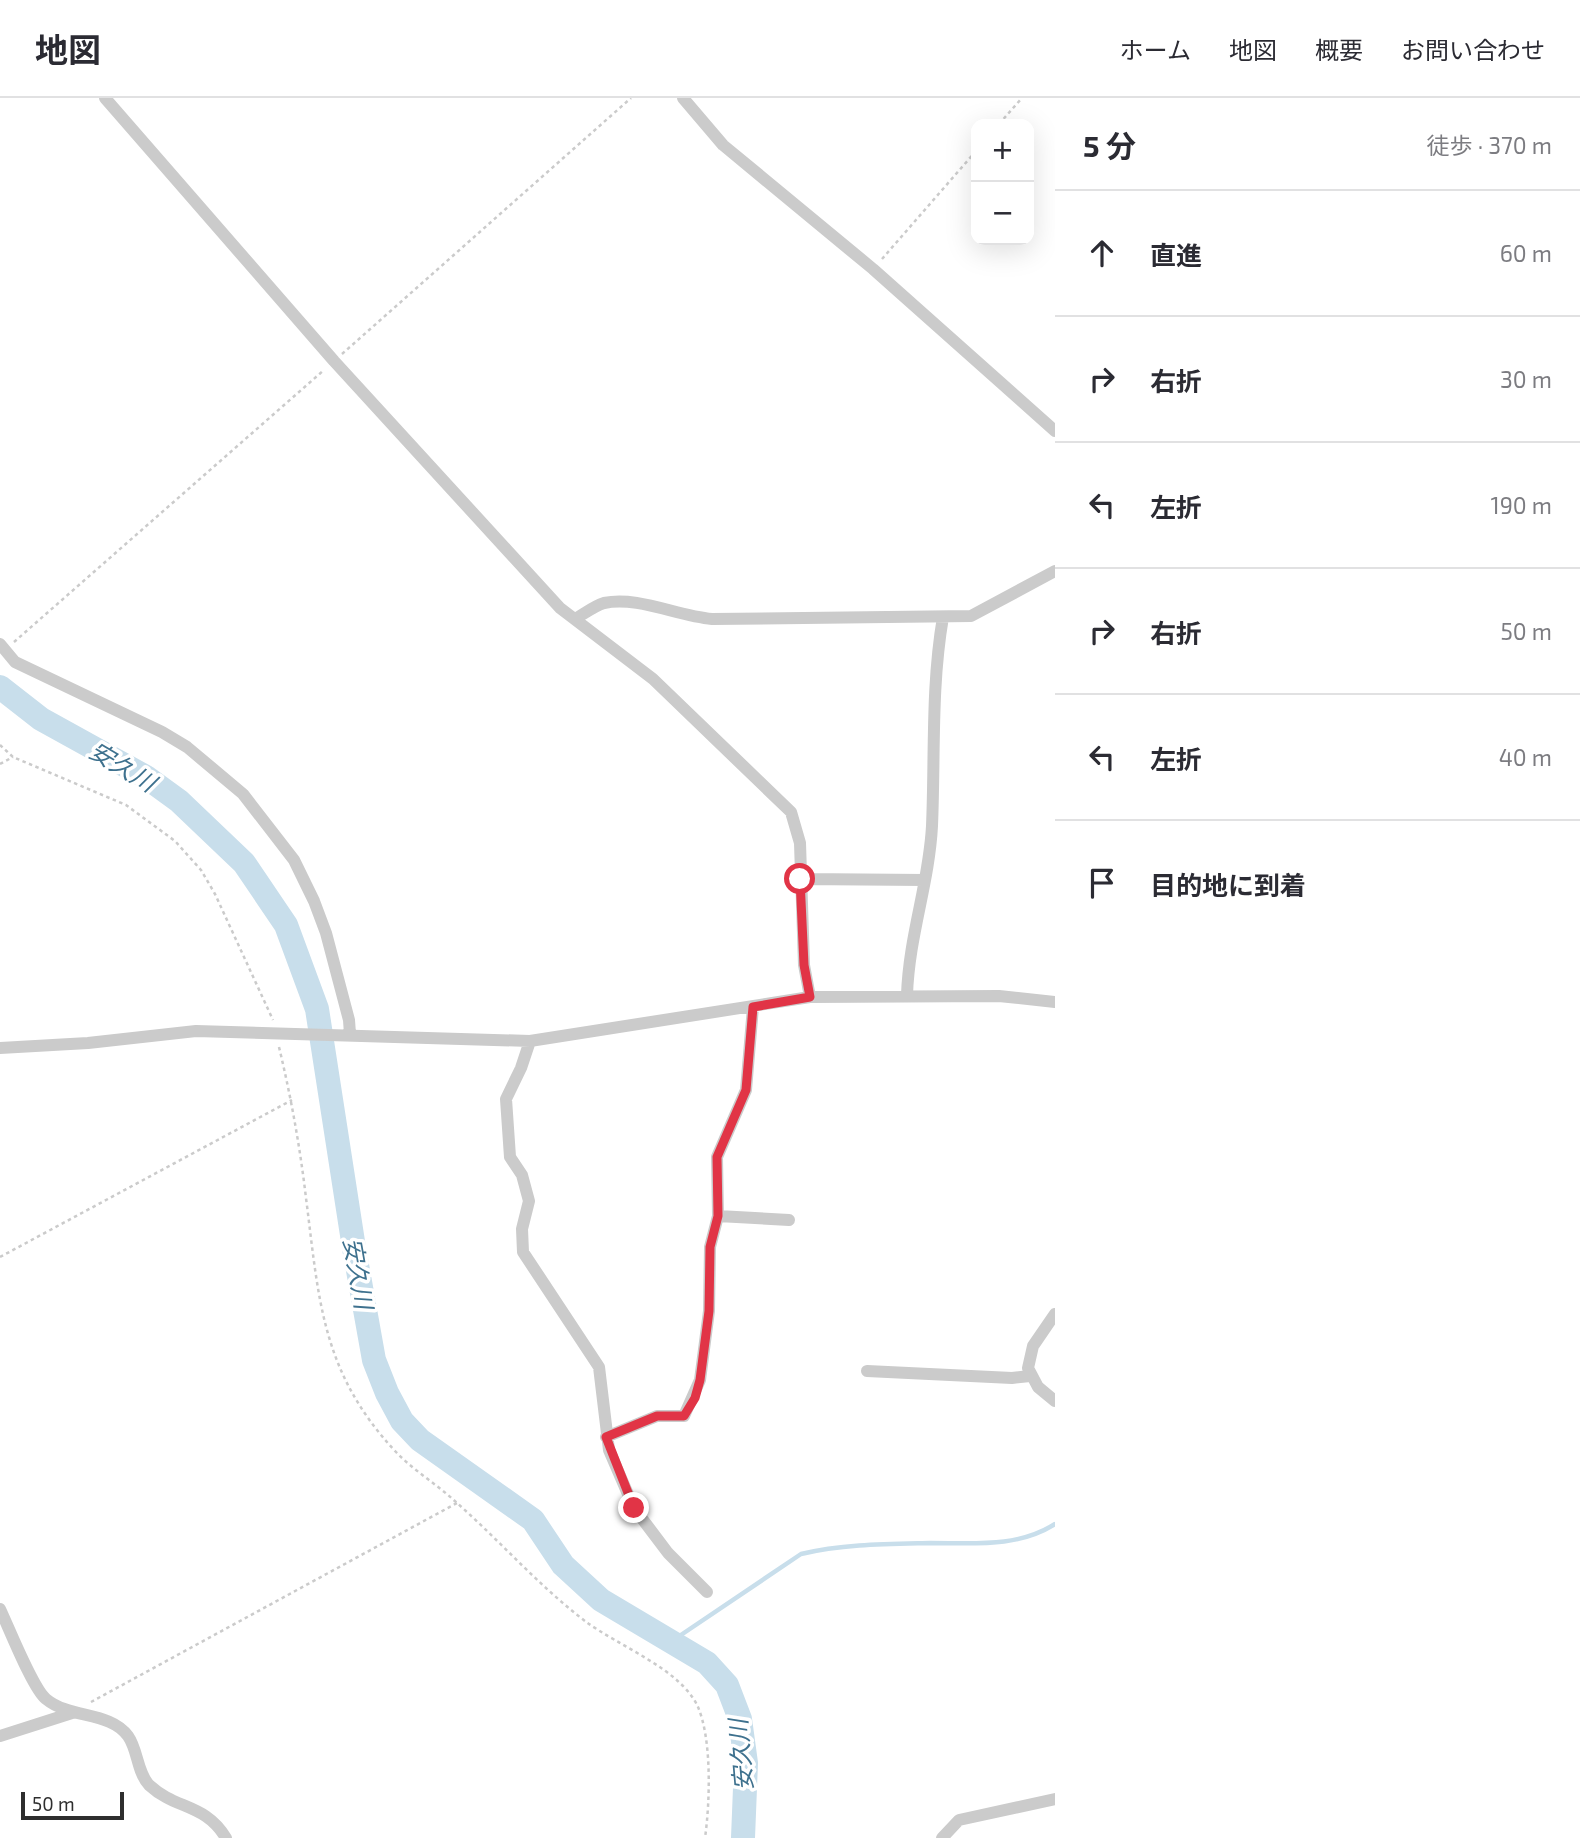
<!DOCTYPE html>
<html lang="ja">
<meta charset="utf-8">
<style>
body{margin:0;font-family:"Exo 2","Noto Sans JP",sans-serif;background:#f7f7f7;color:#2b2b33}
.controls{position:absolute;right:21px;top:21px;display:grid;overflow:hidden;border-radius:14px;box-shadow:0 7px 28px #0002}
.controls button{width:63px;height:63px;display:grid;place-items:center;padding:0;border:0;border-bottom:2px solid #e1e1e2;background:#fff;color:#2b2b33;font:35px sans-serif}
.scale{position:absolute;left:21px;bottom:18px;width:103px;box-sizing:border-box;padding-left:7px;border:4px solid #2e2e2e;border-top:0;font-size:19px;line-height:24px;white-space:nowrap;color:#2e2e2e;-webkit-text-stroke:5px #fff;paint-order:stroke}
.stop{position:absolute;width:21px;height:21px;margin:-16px;border:5px solid #e13446;border-radius:50%;background:#fff}
.stop.end{background:#e13446;border-color:#fff;box-shadow:0 2px 7px #0008}
.list{margin:0;padding:0;list-style:none}
h2{display:flex;justify-content:space-between;align-items:center;height:91px;margin:0;padding:0 28px;font-size:30px}
h2 small{font-size:23px;font-weight:400;color:#7c7c81}
.list li{display:grid;grid-template-columns:46px 1fr auto;gap:21px;align-items:center;box-sizing:border-box;height:126px;padding:0 28px;border-top:2px solid #e1e1e2}
.list b{display:block;font-size:26px;white-space:nowrap}
.list em{font-size:23px;font-style:normal;color:#7c7c81}
.icon{flex:none;width:38px;height:38px;fill:none;stroke:currentColor;stroke-width:2;stroke-linecap:round;stroke-linejoin:round}
.map{position:relative;flex:none;width:1055px;height:1740px;overflow:hidden}
header{display:flex;align-items:center;gap:42px;box-sizing:border-box;height:98px;padding:0 35px;background:#fff;border-bottom:2px solid #e1e1e2}
header strong{font-size:33px}
nav{display:flex;gap:38px;margin-inline-start:auto;font-size:24px}
main{display:flex}
aside{flex:1;background:#fff}
.map>svg:first-child{display:block}
.lines{fill:none;stroke-linecap:round;stroke-linejoin:round}
.stream{stroke:#c8deeb;stroke-width:4.5}
.river{stroke:#c8deeb;stroke-width:24}
.path{stroke:#cbcbcb;stroke-width:2.5;stroke-dasharray:3.5 3.5;stroke-linecap:butt}
.minor{stroke:#cbcbcb;stroke-width:12}
.route{stroke:#e13446;stroke-width:9}
.labels{text-anchor:middle;dominant-baseline:central;stroke-width:7;stroke-linejoin:round;paint-order:stroke}
.water-label{font-size:24px;font-style:italic;fill:#3e718e;stroke:#fff}
</style>
<header>
<strong>地図</strong>
<nav><a>ホーム</a><a>地図</a><a>概要</a><a>お問い合わせ</a></nav>
</header>
<main>
<div class="map">
<svg width="1055" height="1740" viewBox="0 0 1055 1740">
<rect width="100%" height="100%" fill="#fff"/>
<g class="lines">
<path class="stream" d="M669,1545L801,1456C843,1446 887,1446 930,1445C974,1445 1017,1450 1055,1426"/>
<path class="river" d="M0,589L41,621L146,679L179,703L244,765L286,827L317,911L354,1150L374,1262L387,1295L402,1323L420,1342L533,1422L563,1467L601,1502L707,1565L727,1587L740,1621L746,1665L743,1740"/>
<path class="path" d="M999,26L1022,0
M882,161L976,53
M342,256L631,0
M14,544L324,272
M0,647L13,659L126,707L175,743L201,772L215,796L273,922
M0,666L13,659
M279,949C291,999 300,1049 306,1100C319,1201 321,1274 396,1354C414,1373 438,1387 457,1405C501,1444 539,1488 585,1523C618,1548 681,1571 698,1609C712,1642 710,1704 705,1740
M0,1159L292,1002
M91,1604L457,1405"/>
<path class="minor" d="M105,0L334,263L560,510L653,581L791,714L800,745L804,867L810,899
M683,0L723,47L873,171L1055,333
M575,521C584,516 594,508 604,505C638,498 677,518 712,521L971,518L1055,473
M0,546L15,564L162,634L187,649L243,696L294,762L314,803L326,835L349,922L350,936
M800,781L925,782
M907,897C909,837 929,786 932,728C935,657 931,589 943,519
M530,943L521,970L506,1001L510,1059L522,1077L529,1103L522,1131L523,1154L599,1269L609,1352L634,1410L668,1455L707,1494
M0,950L88,945L196,933L530,943L810,899L999,898L1055,904
M718,1118L789,1122
M1055,1216L1033,1248L1028,1270L1038,1289L1055,1303
M867,1273L1012,1280L1030,1278
M606,1339L657,1318H684L700,1282L709,1213L710,1149L718,1118L717,1059L746,992L753,909
M0,1511C9,1530 33,1591 46,1601C70,1621 110,1613 128,1638C138,1652 137,1674 149,1687C176,1712 205,1705 226,1740
M0,1638L72,1615
M942,1740L959,1722L1055,1701"/>
</g>
<g class="lines">
<path class="route" d="M634,1410L606,1339L657,1318H684L695,1300L700,1282L709,1213L710,1149L718,1118L717,1059L746,992L753,909L810,899L804,867L800,781"/>
</g>
<g class="labels">
<g class="water-label">
<text transform="translate(123 668) rotate(31)">安久川</text>
<text transform="translate(359 1175) rotate(80)">安久川</text>
<text transform="translate(740 1657) rotate(-95)">安久川</text>
</g>
</g>
</svg>
<div class="controls">
<button>+</button>
<button>−</button>
</div>
<div class="scale">50 m</div>
<div class="stop" style="left:800px;top:781px"></div>
<div class="stop end" style="left:634px;top:1410px"></div>
</div>
<aside>
<h2>5 分<small>徒歩 · 370 m</small></h2>
<ul class="list">
<li><svg class="icon" aria-label="ahead" viewBox="0 0 24 24"><path d="M12 20V5M6 11l6-6 6 6"/></svg><div><b>直進</b></div><em>60 m</em></li>
<li><svg class="icon" aria-label="right" viewBox="0 0 24 24"><path d="M7 20v-9h11M14 6l5 5-5 5"/></svg><div><b>右折</b></div><em>30 m</em></li>
<li><svg class="icon" aria-label="left" viewBox="0 0 24 24"><path d="M17 20v-9H6M10 6l-5 5 5 5"/></svg><div><b>左折</b></div><em>190 m</em></li>
<li><svg class="icon" aria-label="right" viewBox="0 0 24 24"><path d="M7 20v-9h11M14 6l5 5-5 5"/></svg><div><b>右折</b></div><em>50 m</em></li>
<li><svg class="icon" aria-label="left" viewBox="0 0 24 24"><path d="M17 20v-9H6M10 6l-5 5 5 5"/></svg><div><b>左折</b></div><em>40 m</em></li>
<li><svg class="icon" aria-label="arrive" viewBox="0 0 24 24"><path d="M6 21V4h12l-3 4 3 4H6"/></svg><div><b>目的地に到着</b></div></li>
</ul>
</aside>
</main>
